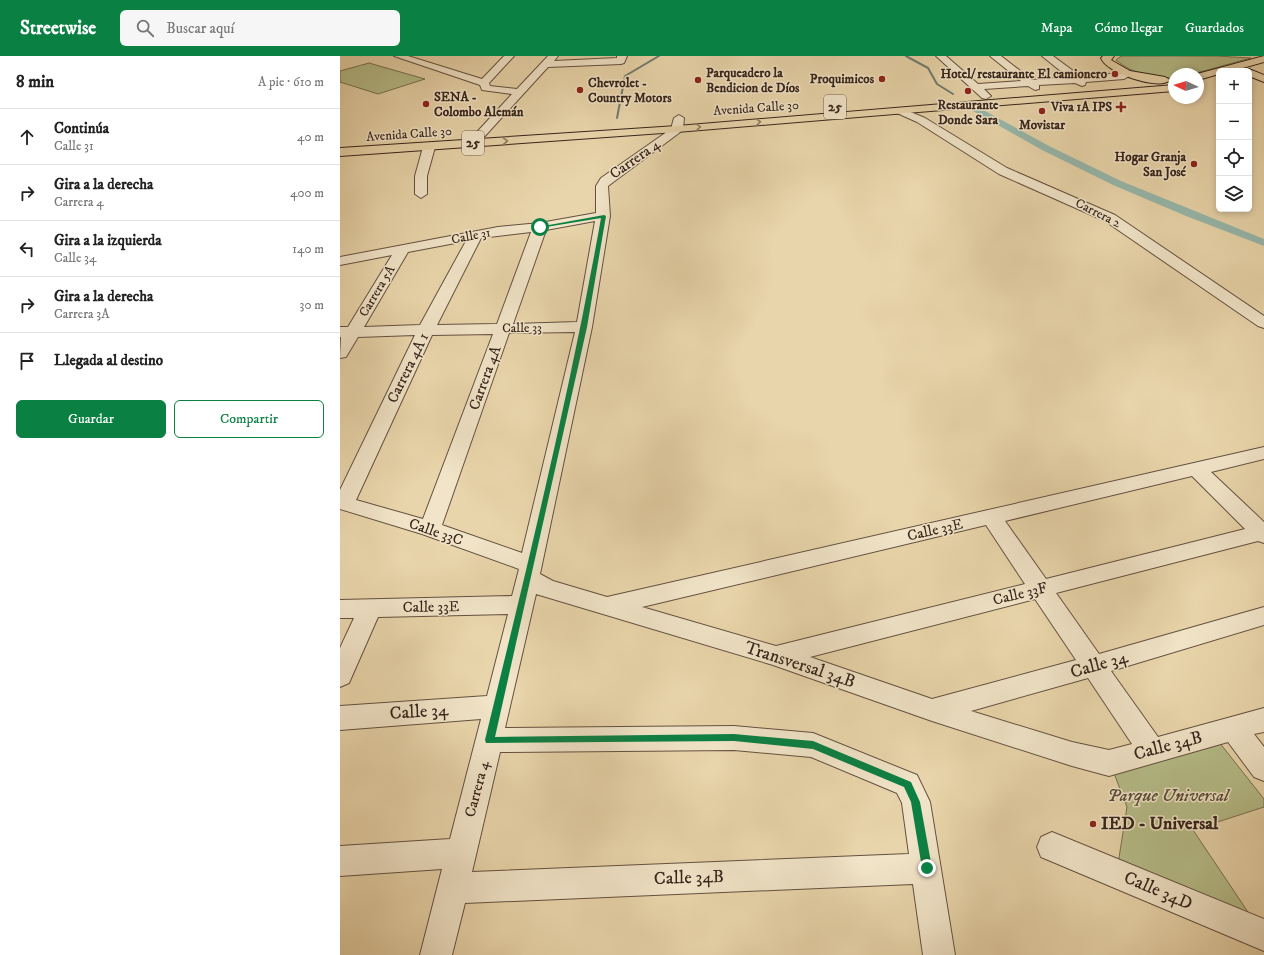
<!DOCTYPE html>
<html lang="es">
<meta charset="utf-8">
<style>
body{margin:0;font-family:"IM FELL DW Pica",serif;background:#f6f6f6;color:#222}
.controls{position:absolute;right:12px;top:12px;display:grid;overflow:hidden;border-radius:6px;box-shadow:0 2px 6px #0003}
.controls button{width:36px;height:36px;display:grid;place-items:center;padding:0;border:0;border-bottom:1px solid #e0e0e0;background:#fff;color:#222;font:20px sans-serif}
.compass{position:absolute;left:828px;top:12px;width:36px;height:36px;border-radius:50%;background:#fff;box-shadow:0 2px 6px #0003;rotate:274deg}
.stop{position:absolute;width:12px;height:12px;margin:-9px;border:3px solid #0b8043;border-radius:50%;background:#fff}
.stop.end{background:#0b8043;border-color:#fff;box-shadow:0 1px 4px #0008}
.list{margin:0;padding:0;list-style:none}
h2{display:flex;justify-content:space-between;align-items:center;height:52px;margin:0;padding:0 16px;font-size:17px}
h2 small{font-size:13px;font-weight:400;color:#767676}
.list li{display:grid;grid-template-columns:26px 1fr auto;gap:12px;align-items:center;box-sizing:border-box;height:56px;padding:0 16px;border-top:1px solid #e0e0e0}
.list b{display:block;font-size:15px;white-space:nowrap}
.list p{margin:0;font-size:13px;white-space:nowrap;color:#767676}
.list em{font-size:13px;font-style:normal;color:#767676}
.actions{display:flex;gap:8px;padding:12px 16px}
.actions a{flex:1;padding:9px 0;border:1px solid #0b8043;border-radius:6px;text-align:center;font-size:14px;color:#0b8043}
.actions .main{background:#0b8043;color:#fff}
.icon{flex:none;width:22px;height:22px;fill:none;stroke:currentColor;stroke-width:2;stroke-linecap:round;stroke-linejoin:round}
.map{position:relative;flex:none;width:924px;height:899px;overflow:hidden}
header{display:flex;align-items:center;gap:24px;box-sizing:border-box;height:56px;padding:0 20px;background:#0b8043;color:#fff}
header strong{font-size:19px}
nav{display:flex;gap:22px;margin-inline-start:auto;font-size:14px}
.search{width:280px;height:36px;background:#f6f6f6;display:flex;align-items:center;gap:10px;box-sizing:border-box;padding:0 14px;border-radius:6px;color:#767676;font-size:15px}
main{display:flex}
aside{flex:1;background:#fff}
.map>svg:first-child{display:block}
.green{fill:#b6bd89;stroke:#767152}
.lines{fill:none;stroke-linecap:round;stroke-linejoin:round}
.stream{stroke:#717d72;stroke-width:2}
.canal{fill:#97b8ac;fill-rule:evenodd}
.minor-casing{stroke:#645140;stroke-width:2}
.highway-casing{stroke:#37251c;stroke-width:2}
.minor{fill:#f1e4c8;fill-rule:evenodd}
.highway{fill:#e9d5ab;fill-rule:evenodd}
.oneway{stroke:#907d64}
.route{fill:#0b8043}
.poi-dot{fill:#8f2418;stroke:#f1e4c8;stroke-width:1.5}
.labels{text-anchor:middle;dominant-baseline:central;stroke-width:3;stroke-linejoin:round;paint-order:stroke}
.far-poi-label{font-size:13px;font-weight:bold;fill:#37251c;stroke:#f1e4c8;text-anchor:end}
.far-street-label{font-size:13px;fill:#37251c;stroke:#f1e4c8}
.shield{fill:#f1e4c8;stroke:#6f5e50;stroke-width:1}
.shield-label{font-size:14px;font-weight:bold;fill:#37251c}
.street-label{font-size:15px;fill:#37251c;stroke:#f1e4c8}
.near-street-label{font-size:18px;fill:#37251c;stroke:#f1e4c8}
.near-park-label{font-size:18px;font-style:italic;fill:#574b37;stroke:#f1e4c8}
.near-poi-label{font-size:18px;font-weight:bold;fill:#37251c;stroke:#f1e4c8;text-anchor:start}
</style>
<header>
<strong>Streetwise</strong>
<div class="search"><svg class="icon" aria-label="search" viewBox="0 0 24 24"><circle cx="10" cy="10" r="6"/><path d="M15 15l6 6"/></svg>Buscar aquí</div>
<nav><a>Mapa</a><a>Cómo llegar</a><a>Guardados</a></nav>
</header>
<main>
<aside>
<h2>8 min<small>A pie · 610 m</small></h2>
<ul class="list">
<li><svg class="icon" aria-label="ahead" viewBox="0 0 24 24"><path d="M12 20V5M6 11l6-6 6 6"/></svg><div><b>Continúa</b><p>Calle 31</p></div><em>40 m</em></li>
<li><svg class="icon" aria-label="right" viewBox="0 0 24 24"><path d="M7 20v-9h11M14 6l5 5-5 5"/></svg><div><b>Gira a la derecha</b><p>Carrera 4</p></div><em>400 m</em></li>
<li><svg class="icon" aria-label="left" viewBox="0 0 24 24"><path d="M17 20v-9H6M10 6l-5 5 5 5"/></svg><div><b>Gira a la izquierda</b><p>Calle 34</p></div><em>140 m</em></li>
<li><svg class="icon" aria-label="right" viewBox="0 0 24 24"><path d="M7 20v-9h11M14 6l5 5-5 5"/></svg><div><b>Gira a la derecha</b><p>Carrera 3A</p></div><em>30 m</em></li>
<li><svg class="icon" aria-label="arrive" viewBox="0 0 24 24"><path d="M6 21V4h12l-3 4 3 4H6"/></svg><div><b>Llegada al destino</b></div></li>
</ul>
<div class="actions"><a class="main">Guardar</a><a>Compartir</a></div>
</aside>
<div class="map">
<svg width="924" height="899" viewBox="0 0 924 899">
<rect width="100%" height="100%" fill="#e9d5ab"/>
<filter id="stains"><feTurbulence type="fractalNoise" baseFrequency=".005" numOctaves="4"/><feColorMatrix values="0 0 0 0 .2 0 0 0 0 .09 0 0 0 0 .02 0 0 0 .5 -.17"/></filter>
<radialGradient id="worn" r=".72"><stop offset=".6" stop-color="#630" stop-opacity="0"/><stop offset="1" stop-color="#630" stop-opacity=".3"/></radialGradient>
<path class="green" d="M781,0H876L911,2L853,18H834V22C812,22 793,18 776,4Z
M29,7L85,23L38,38L0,26V15Z
M875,681L924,743V751L853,774L912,862L778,808L787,751L772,712Z"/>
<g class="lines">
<path class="stream" d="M566,0L588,12L597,28L613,38
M277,62L285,20L319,0"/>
<path class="canal" d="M636,50L709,90L781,125L924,183V190L846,160L773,129L702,94L633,55V51Z"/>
<defs>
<path id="minor" d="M54,0H68L142,23L164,0H174L149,27L150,30L177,33L208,0H218L214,5L277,2V0H287L284,7L281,8L208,11L145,80L141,81L135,78L137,76L172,38L142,34L140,29Z
M596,0H606L638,28L681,25L650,0H661L692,24L728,21L702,0H713L740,20L784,17L789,20L784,23L746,26L745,29L742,30L735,27L699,29V33L695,34L688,30L644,33L651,40L646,43L642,42Z
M561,52L585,62L667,112L775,159L924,260V272L918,270L765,165L659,118L577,66L557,57L556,55L557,53Z
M339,59L344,62L343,73L339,77L268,130L270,160L252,271L200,518L213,525L267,541L924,391V403L871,416L924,466V487L918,485L716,537L759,598L924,551V569L771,615L818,681L924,652V676L914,678L924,691V725L914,721L888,686L769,720L732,710L592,665L433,609L196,538L165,672L394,670L473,677L577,719L590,746L615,899H583L573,828L125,847L112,899H80L102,813L0,820V790L110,783L141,663L0,674V650L147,640L168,558L38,561L9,627L0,631V592L14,562H0V544L172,540L179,513L82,478L0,453V434L75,279L18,281L6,301L0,302L1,281H0V271H8L52,199L0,209V201L158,171L200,167L256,157V130L261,122L331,73L334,62ZM255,165L237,266L173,268L206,174ZM191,176L157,268L97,269L141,182ZM126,185L80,269L24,271L68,196ZM235,276L182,497L102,469L169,277ZM153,278L83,463L16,444L92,279ZM852,420L905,473L706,523L665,465ZM646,469L685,528L436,590L302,551ZM695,543L736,604L592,643L470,601ZM748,622L792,688L769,694L732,686L631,655ZM394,694L471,701L557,737L562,747L569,798L132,816L160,696Z
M89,88L95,91L87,120V138L81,142L75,138V120L83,91Z
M712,776L924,863V895L701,801L697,791L701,781Z"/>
<path id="highway" d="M763,0H774L771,4L790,15L825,21L830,24C820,35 766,17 761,2Z
M924,0V6L892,15H879V18L858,24L857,18Z
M909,13L924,19V26L909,20V15H905Z
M834,29V35L337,76L0,100V92L337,70Z"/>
</defs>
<use href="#minor" class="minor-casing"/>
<use href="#highway" class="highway-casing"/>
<use href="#minor" class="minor"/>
<use href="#highway" class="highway"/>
</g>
<defs><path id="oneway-chevron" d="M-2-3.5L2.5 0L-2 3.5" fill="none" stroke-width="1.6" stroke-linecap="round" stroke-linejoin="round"/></defs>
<g class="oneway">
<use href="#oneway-chevron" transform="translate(418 66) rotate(-5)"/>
<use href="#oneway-chevron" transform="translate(358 71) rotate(-4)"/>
<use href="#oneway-chevron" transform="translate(165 85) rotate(-4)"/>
</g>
<path class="route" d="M264,159L266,160L247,271L155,681L394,678L473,685L571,726L580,746L592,812L590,816L587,817L582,812L571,746L564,731L473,693L394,685L146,687L145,684C187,511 230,337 261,162L200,172L198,171Z"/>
<g class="poi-dot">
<circle cx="775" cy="18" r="4"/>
<circle cx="542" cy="23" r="4"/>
<circle cx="358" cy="24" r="4"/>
<circle cx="240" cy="34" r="4"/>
<circle cx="628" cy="35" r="4"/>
<circle cx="86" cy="48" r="4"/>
<path d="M779 45h4v4h4v4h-4v4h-4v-4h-4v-4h4z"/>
<circle cx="702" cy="55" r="4"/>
<circle cx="854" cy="108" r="4"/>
<circle cx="753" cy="768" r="4"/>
</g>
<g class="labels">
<g class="far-poi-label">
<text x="366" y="17" text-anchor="start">Parqueadero la<tspan x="366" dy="15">Bendicion de Díos</tspan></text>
<text x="767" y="18">Hotel/ restaurante El camionero</text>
<text x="534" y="23">Proquimicos</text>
<text x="248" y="27" text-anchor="start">Chevrolet -<tspan x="248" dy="15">Country Motors</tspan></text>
<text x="94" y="41" text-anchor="start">SENA -<tspan x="94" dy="15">Colombo Alemán</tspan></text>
<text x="628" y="49" text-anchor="middle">Restaurante<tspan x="628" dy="15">Donde Sara</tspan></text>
<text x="772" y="51">Viva 1A IPS</text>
<text x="702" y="69" text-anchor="middle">Movistar</text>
<text x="846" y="101">Hogar Granja<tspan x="846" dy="15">San José</tspan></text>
</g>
<g class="far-street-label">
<text transform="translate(416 52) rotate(-4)">Avenida Calle 30</text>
<text transform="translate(69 78) rotate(-4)">Avenida Calle 30</text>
<text transform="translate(758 157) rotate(27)">Carrera 2</text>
<text transform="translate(131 180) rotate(-11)">Calle 31</text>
<text transform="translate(37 235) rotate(-59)">Carrera 5A</text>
<text transform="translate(182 272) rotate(-1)">Calle 33</text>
</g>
<g class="shield">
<rect x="484" y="39" width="22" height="24" rx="3"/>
<rect x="122" y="75" width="22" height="24" rx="3"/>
</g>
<g class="shield-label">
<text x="495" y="51">25</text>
<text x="133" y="87">25</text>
</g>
<g class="street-label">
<text transform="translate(295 103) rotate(-35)">Carrera 4</text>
<text transform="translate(68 312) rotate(-64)">Carrera 4A 1</text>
<text transform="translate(145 322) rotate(-70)">Carrera 4A</text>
<text transform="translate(595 474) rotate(-13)">Calle 33E</text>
<text transform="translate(96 476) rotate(19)">Calle 33C</text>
<text transform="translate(680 538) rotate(-14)">Calle 33F</text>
<text transform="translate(91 551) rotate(-1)">Calle 33E</text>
<text transform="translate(137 733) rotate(-75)">Carrera 4</text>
</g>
<g class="near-street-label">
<text transform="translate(460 609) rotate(18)">Transversal 34B</text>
<text transform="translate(759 609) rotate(-16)">Calle 34</text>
<text transform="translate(79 656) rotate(-4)">Calle 34</text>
<text transform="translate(828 690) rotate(-15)">Calle 34B</text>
<text transform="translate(349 822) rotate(-2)">Calle 34B</text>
<text transform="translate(818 835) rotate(23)">Calle 34D</text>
</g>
<g class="near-park-label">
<text x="828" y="740">Parque Universal</text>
</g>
<g class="near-poi-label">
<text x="761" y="768">IED - Universal</text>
</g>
</g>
<rect width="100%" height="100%" filter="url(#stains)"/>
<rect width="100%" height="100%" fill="url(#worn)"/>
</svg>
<div class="controls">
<button>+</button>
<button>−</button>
<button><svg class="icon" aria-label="locate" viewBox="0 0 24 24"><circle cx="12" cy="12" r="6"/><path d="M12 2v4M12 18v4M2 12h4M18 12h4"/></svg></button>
<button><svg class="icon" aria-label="layers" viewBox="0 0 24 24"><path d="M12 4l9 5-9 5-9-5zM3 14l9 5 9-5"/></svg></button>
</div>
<svg class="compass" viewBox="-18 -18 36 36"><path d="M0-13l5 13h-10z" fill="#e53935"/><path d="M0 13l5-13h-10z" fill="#767676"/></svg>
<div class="stop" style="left:200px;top:171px"></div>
<div class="stop end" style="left:587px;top:812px"></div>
</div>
</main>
